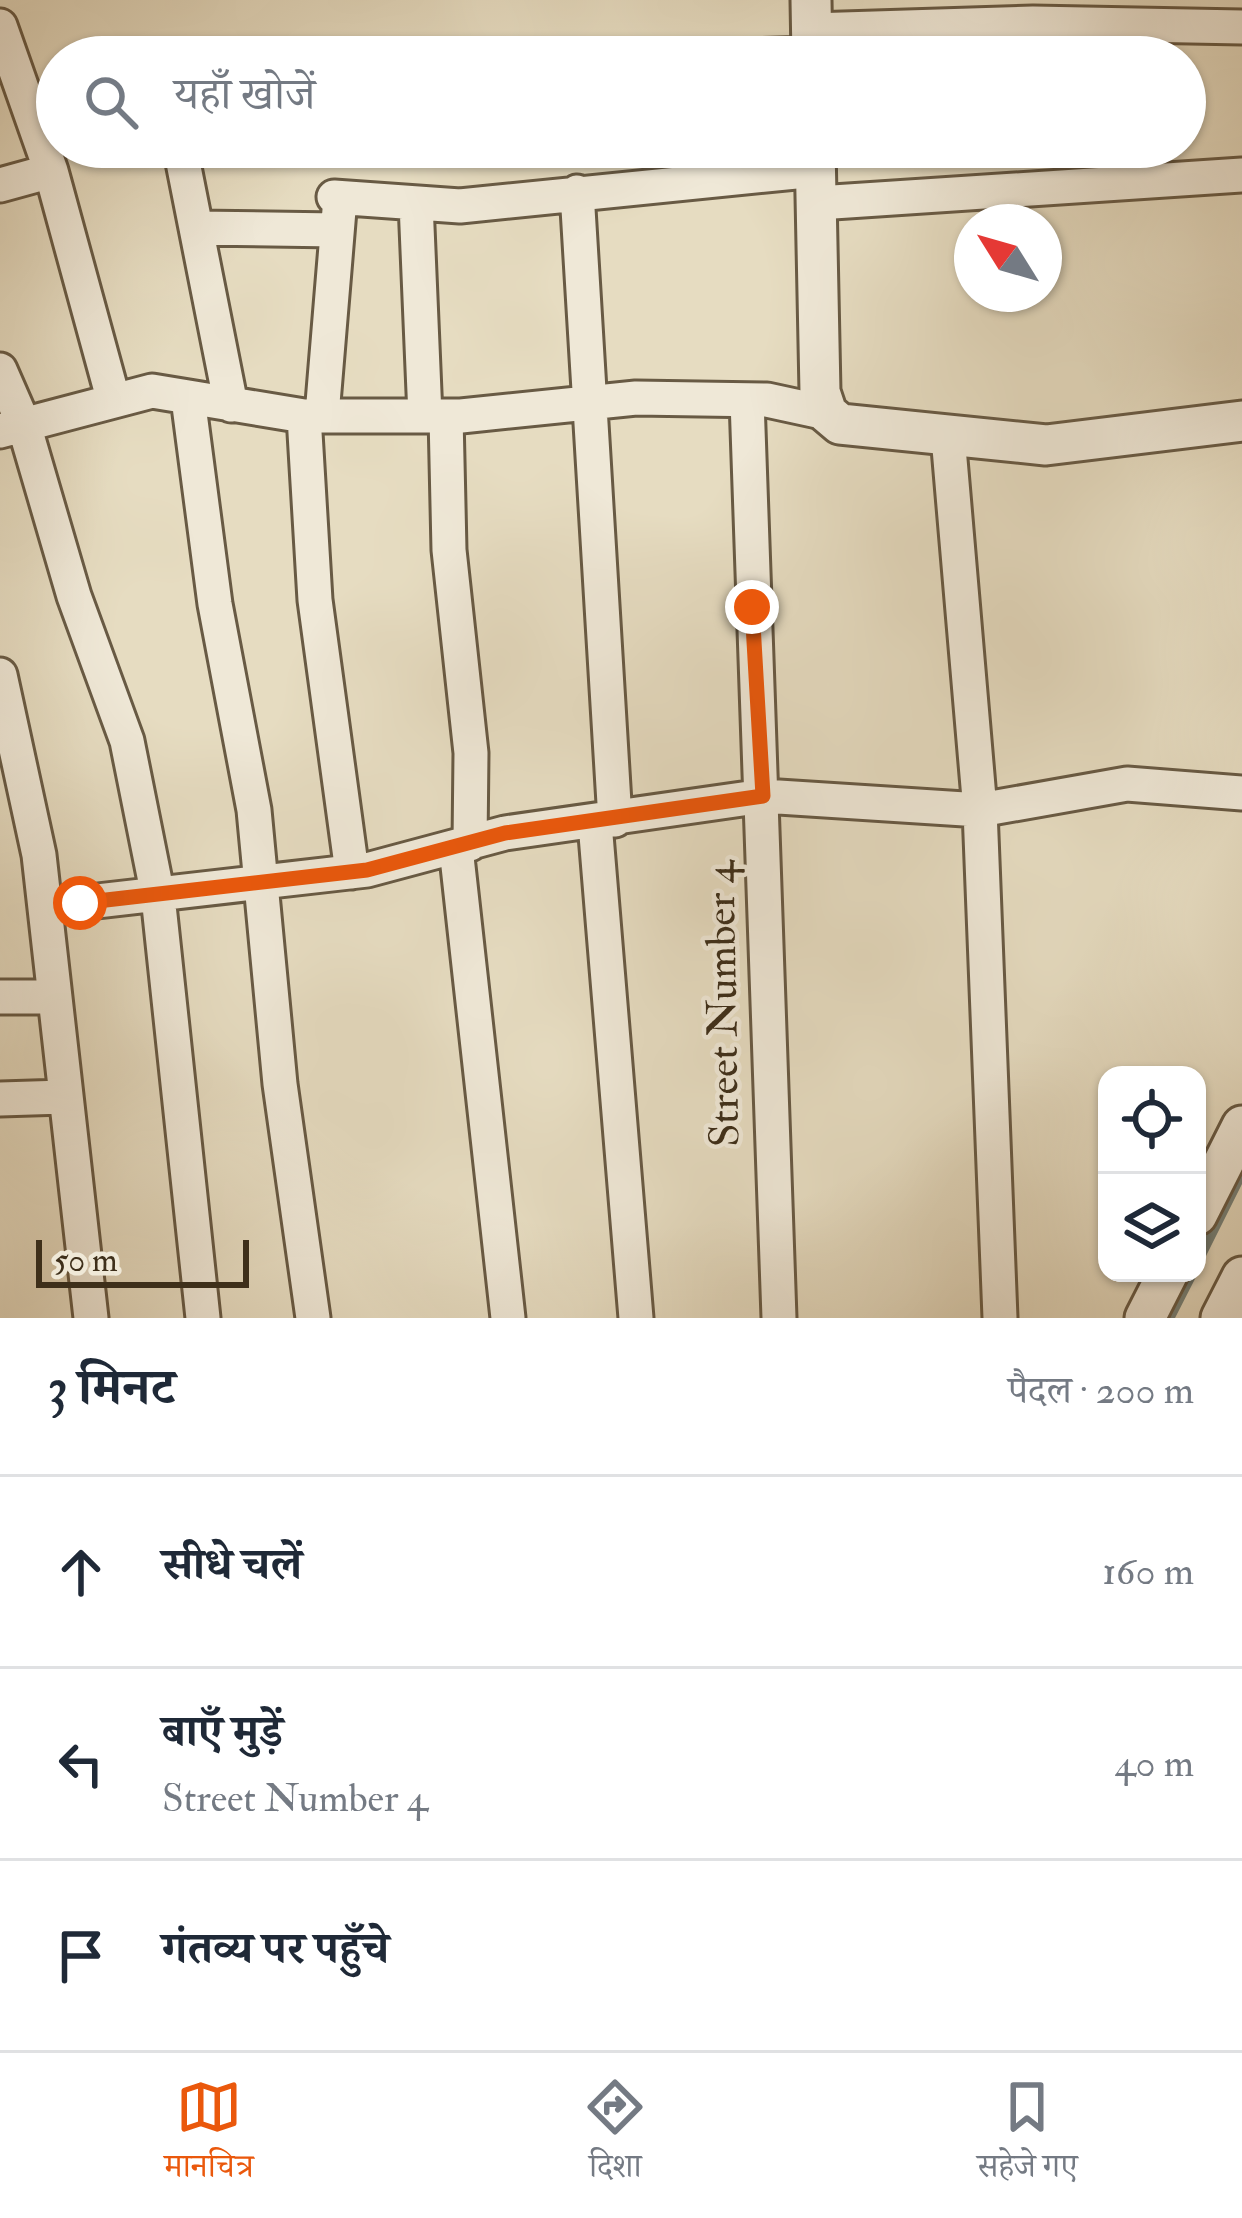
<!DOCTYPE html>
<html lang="hi">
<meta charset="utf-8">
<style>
body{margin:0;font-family:"IM FELL Double Pica","Noto Serif Devanagari",serif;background:#f6f6f7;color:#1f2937}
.controls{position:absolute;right:36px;bottom:36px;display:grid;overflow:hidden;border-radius:24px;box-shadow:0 3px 9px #0004}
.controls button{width:108px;height:108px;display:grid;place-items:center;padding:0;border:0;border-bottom:3px solid #e0e1e3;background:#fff;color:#1f2937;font:60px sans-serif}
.compass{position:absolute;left:954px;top:204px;width:108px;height:108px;border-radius:50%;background:#fff;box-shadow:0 3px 9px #0004;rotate:307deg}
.scale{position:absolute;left:36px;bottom:30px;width:213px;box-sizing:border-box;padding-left:12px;border:6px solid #3e2f1a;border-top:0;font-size:33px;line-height:42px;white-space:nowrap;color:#3e2f1a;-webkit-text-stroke:9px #efe8d7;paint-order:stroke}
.stop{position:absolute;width:36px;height:36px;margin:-27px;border:9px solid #ea580c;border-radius:50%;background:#fff}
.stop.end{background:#ea580c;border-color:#fff;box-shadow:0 3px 12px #0008}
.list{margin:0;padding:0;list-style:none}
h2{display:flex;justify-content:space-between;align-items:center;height:156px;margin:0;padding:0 48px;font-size:51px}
h2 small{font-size:39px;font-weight:400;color:#747a83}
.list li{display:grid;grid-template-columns:78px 1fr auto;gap:36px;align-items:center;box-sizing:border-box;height:192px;padding:0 48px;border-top:3px solid #e0e1e3}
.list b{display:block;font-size:45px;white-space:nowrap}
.list p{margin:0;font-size:39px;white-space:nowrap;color:#747a83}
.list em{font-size:39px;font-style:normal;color:#747a83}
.icon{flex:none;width:66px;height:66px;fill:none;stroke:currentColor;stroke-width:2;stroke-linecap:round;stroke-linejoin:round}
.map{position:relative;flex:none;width:1242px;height:1318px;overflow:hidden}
.search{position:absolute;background:#fff;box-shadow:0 3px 9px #0004;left:36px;right:36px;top:36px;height:132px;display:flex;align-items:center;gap:30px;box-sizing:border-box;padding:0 42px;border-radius:66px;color:#747a83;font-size:45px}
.sheet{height:732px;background:#fff}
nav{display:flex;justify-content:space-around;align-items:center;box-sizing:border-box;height:168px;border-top:3px solid #e0e1e3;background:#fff;font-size:33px;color:#747a83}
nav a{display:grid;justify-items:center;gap:6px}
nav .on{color:#ea580c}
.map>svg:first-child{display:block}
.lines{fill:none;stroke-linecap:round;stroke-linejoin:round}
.stream{stroke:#75827b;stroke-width:9}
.minor-casing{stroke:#685a44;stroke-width:39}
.tertiary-casing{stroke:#685a44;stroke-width:45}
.minor{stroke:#efe8d7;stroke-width:33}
.tertiary{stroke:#efe8d7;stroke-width:39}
.route{stroke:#ea580c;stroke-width:15}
.labels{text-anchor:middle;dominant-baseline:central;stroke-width:9;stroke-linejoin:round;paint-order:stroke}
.street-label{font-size:42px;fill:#3e2f1a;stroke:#efe8d7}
</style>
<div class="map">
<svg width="1242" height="1318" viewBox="0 0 1242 1318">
<rect width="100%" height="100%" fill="#e6dcc1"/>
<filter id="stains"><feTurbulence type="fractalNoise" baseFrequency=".00167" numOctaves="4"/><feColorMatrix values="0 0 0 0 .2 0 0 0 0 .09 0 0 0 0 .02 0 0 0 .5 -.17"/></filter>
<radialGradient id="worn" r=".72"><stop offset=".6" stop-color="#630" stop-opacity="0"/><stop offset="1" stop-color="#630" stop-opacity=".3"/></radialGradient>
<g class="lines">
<path class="stream" d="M1197,1264L1242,1174
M1170,1318L1193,1273"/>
<defs>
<path id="minor" d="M0,26L51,171L113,398
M811,30L1033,23L1242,27
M713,57L812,54
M180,147L231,405
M0,185L51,171
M577,192L615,820
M334,197L460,206L816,170
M416,203L425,416
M818,203L1242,175
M196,228L337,230
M0,370L24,425L74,596L127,741L158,896L203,1318
M188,398L215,604L254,810L280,1084L313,1318
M747,400L779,1318
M322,415L340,198
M304,416L315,600L352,872
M446,416L449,550L471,753L470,844
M0,431L152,391L304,416H461L636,398L767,400L827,413
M948,436L980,810L1000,1318
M0,675L39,855L91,1318
M595,823L636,1318
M456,848L508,1318
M45,907L367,870L505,833L763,796L980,810L1127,784L1242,793
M0,997H55
M0,1099L64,1097"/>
<path id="tertiary" d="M811,0L812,57
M815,147L820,392L827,413L840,424L1046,445L1242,421
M1197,1215L1242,1126
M1145,1318L1168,1273
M1221,1318L1242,1277"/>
</defs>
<use href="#minor" class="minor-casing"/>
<use href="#tertiary" class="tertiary-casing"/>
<use href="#minor" class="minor"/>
<use href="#tertiary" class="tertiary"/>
</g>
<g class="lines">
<path class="route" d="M80,903L367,870L505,833L763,796L752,607"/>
</g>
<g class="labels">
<g class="street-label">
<text transform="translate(723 1004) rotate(-91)">Street Number 4</text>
</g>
</g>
<rect width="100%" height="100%" filter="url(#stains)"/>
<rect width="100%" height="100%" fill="url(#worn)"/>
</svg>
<div class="controls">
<button><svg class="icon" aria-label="locate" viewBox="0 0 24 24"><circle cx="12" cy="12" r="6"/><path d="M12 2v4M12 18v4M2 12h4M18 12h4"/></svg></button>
<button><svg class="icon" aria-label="layers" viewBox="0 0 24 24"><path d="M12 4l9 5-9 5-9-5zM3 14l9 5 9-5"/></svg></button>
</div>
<svg class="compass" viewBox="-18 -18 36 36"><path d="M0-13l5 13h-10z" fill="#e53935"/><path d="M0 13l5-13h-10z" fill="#747a83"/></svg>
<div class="scale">50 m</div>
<div class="stop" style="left:80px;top:903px"></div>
<div class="stop end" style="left:752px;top:607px"></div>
<div class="search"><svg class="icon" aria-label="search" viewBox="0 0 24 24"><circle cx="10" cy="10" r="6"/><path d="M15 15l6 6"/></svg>यहाँ खोजें</div>
</div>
<section class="sheet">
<h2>3 मिनट<small>पैदल · 200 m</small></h2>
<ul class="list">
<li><svg class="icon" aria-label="ahead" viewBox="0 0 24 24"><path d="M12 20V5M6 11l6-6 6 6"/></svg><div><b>सीधे चलें</b></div><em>160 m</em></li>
<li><svg class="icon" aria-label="left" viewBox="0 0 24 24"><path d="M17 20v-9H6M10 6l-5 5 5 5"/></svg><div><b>बाएँ मुड़ें</b><p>Street Number 4</p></div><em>40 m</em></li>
<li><svg class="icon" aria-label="arrive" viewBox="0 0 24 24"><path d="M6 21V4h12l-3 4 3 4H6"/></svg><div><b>गंतव्य पर पहुँचे</b></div></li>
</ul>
</section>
<nav>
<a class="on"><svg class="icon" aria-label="map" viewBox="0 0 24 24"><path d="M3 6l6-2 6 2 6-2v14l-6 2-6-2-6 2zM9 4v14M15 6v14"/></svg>मानचित्र</a>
<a><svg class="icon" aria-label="directions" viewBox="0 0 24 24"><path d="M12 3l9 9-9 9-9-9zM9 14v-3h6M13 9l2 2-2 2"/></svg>दिशा</a>
<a><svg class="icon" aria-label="saved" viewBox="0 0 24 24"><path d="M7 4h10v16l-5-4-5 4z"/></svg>सहेजे गए</a>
</nav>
